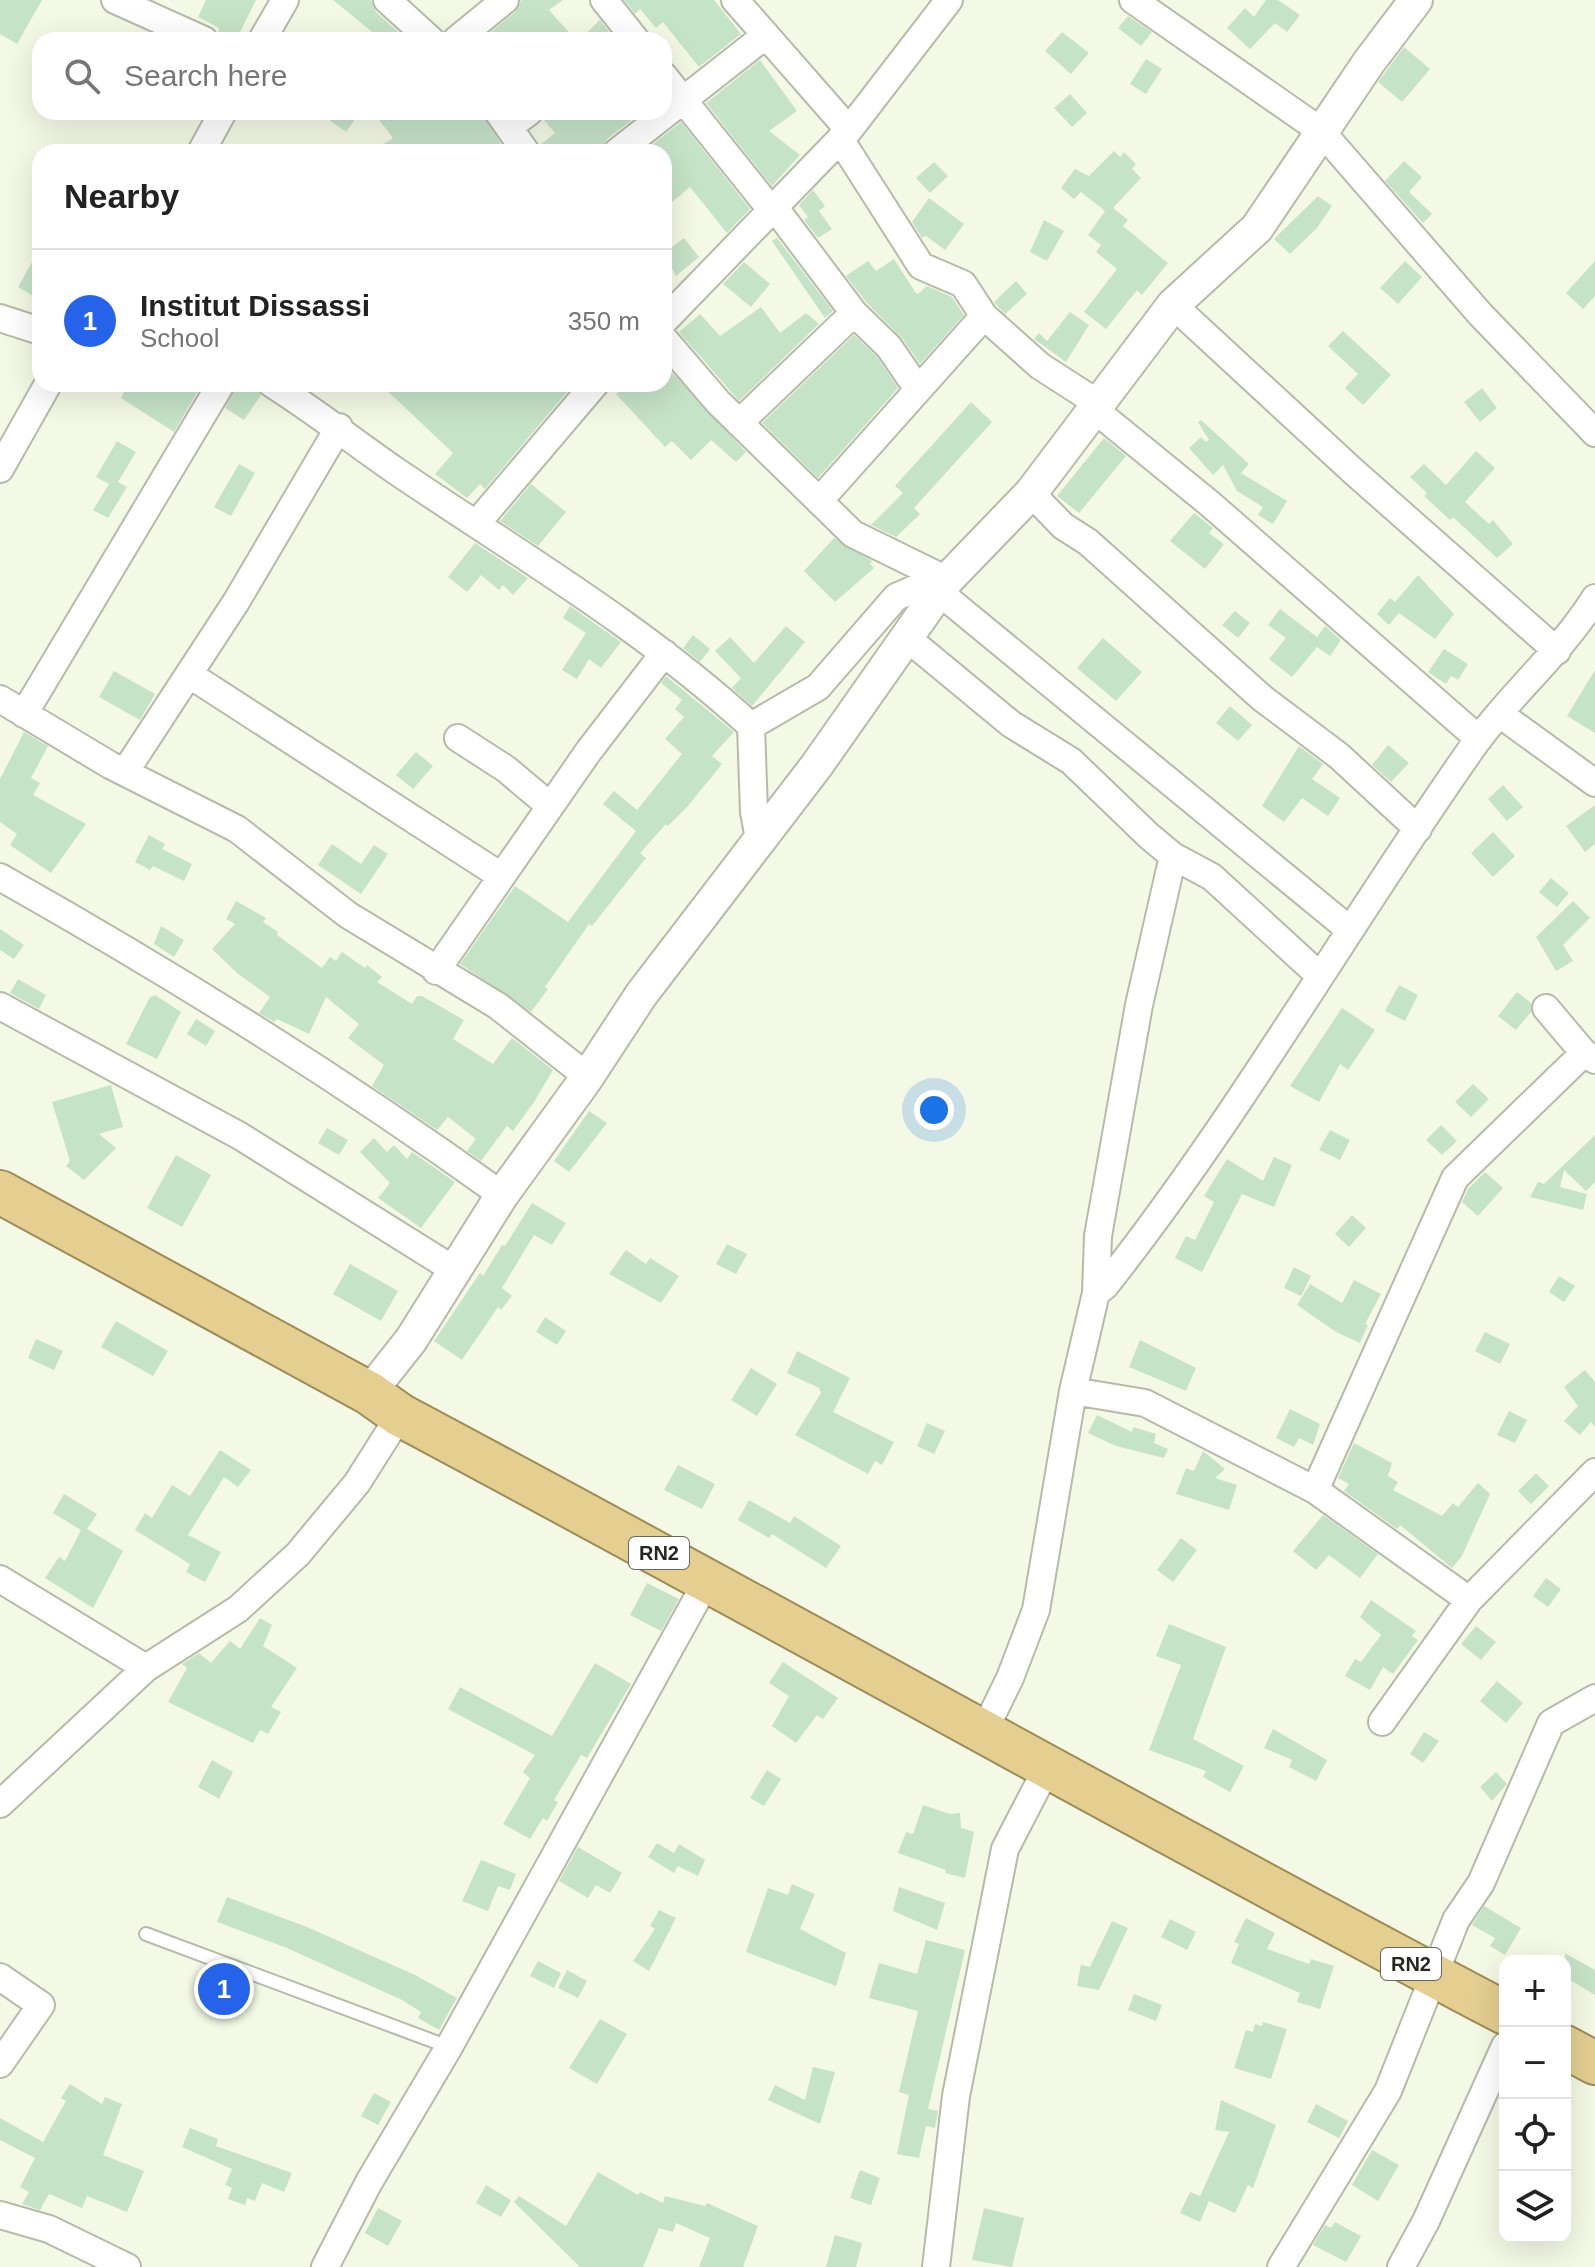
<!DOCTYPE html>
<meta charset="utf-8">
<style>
body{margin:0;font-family:Arial,sans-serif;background:#f2f2f2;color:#222}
.controls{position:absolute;right:24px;bottom:24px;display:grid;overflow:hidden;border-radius:16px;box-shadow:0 8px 32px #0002}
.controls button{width:72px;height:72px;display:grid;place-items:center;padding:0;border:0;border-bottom:2px solid #e0e0e0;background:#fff;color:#222;font:40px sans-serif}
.you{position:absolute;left:934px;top:1110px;width:28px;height:28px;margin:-20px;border:6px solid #fff;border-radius:50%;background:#1a73e8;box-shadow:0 0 0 12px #1a73e833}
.badge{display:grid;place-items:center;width:52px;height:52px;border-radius:50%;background:#2563eb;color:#fff;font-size:26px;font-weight:700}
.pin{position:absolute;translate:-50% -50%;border:4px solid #fff;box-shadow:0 2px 8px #0006}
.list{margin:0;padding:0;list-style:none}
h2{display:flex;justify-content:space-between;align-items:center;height:104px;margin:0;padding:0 32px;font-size:34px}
h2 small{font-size:26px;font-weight:400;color:#767676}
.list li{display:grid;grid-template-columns:52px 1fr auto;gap:24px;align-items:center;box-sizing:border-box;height:144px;padding:0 32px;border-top:2px solid #e0e0e0}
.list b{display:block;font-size:30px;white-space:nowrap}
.list p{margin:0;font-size:26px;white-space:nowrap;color:#767676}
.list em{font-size:26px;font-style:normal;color:#767676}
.icon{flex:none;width:44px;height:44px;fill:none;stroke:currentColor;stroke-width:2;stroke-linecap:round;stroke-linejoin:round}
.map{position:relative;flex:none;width:1595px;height:2267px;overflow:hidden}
.search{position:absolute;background:#fff;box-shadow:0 8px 32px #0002;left:32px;top:32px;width:640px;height:88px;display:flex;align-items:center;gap:20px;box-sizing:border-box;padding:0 28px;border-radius:24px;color:#767676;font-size:30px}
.panel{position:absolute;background:#fff;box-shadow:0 8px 32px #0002;left:32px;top:144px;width:640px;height:248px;border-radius:24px}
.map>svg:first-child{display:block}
.building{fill:#c5e3c7}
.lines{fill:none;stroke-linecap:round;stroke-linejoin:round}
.service-casing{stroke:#b6bba8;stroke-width:16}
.minor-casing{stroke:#b6bba8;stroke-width:30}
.tertiary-casing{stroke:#b6bba8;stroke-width:36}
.trunk-casing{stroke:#9d8b57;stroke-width:46}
.service{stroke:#fff;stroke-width:12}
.minor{stroke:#fff;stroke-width:26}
.tertiary{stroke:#fff;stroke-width:32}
.trunk{stroke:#e4ce90;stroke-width:42}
.labels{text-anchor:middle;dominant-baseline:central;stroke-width:6;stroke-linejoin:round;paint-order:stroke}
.shield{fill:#fff;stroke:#676863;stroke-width:2}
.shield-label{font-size:20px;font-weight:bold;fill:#262820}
</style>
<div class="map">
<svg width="1595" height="2267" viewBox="0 0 1595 2267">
<rect width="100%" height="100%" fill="#f4f9e5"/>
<path class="building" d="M0,0H42L17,44L0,34Z
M206,0H256L236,40L218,34L219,28L198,17Z
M333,0H371L376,12L407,40H382Z
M521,0H563L549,10L576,40H481L515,12Z
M624,0H714L741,34L699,67L663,22L656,28L640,9L635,14Z
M1266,0H1278L1300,15L1287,32L1275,23L1250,49L1227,28L1245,8L1254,17Z
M1128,16L1152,32L1141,46L1118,28Z
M600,20L614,38L612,40H579Z
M1062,32L1089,53L1071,74L1045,51Z
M1404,47L1430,69L1402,102L1378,82Z
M1146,59L1162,69L1146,94L1130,84Z
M760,60L797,111L769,131L800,155L772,186L706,103Z
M1070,94L1087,113L1072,127L1054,108Z
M318,112H360L346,132Z
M373,112H482L506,152H370L393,138Z
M545,112H642L607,139L600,152H542L540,145L555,133L543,119Z
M681,122L750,209L727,233L690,187L664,209V152H659L653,144Z
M1114,151L1120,157L1124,152L1136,164L1132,169L1141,178L1113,208L1128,220L1123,226L1168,263L1142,295L1137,290L1106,329L1084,312L1117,269L1096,252L1101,245L1088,235L1105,211L1081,192L1074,199L1061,188L1075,169L1089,176Z
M1404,161L1422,177L1409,192L1432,214L1423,223L1385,181Z
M934,162L948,176L930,193L916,178Z
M813,190L825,206L819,211L832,229L818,238L804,220L808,217L799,205Z
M1318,196L1332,206L1317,228L1290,254L1274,239Z
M929,198L964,224L945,250L926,236L922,238L912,222Z
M1044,220L1064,231L1047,261L1030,252Z
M684,238L699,257L676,276L664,253Z
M777,238L833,311L825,318L772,241Z
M40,248V300L18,287Z
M894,259L915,292L918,294L927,286L952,297L964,315L920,364L902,338L866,302L846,276L868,261L876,271Z
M1405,261L1422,277L1398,304L1380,288Z
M1595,261V296L1583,309L1566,293Z
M744,262L770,284L751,307L723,284Z
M1016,281L1027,294L1005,314L994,302Z
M761,307L780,333L806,313L819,324L739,401L679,332L700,314L720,336Z
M1070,312L1089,325L1066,362L1034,339L1039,333L1047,341Z
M1343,331L1391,375L1363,405L1345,388L1358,374L1328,346Z
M854,335L877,357L898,388L818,478L762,423Z
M664,364L746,452L736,462L711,440L691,460L672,441L665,447L616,394L627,384H664Z
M128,384H202L174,432L121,398Z
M237,384H256L261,395L244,420L225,408Z
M380,384H557L567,392L485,489L480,484L467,498L435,474L453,453Z
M1482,388L1497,408L1480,422L1464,402Z
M971,402L992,422L914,508L920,514L896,537L871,525L903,493L895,486Z
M1201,420L1249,464L1241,473L1287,501L1273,524L1258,515L1263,507L1237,491L1223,465L1213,475L1189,448L1201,437L1206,442L1209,440L1198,422Z
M1104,438L1126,456L1079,513L1057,496Z
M117,441L136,452L118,482L127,487L108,518L93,510L109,484L96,477Z
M1476,451L1495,468L1465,502L1489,524L1493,520L1513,544L1497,558L1453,517L1450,520L1424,496L1427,493L1410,477L1424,464L1446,485Z
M239,464L255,473L231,516L214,507Z
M531,484L566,512L538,546L500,521Z
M1194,513L1213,528L1209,533L1224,544L1205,569L1170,541Z
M834,538L872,561L870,564L874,568L835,602L804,571Z
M475,543L528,578L513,595L503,585L499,590L481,575L467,592L448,577Z
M1418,575L1454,614L1435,639L1399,613L1389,625L1377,614L1390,598L1395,602Z
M570,606L621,642L601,668L589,659L577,679L562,670L586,633L563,618Z
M1280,609L1317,637L1325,626L1341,640L1330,656L1317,647L1292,677L1269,659L1286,638L1268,625Z
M1235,611L1250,623L1238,638L1222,625Z
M786,626L805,642L752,706L732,688L741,678L715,651L730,637L754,663Z
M693,635L710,649L700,662L683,648Z
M1103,638L1142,672L1116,701L1077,668Z
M1444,649L1468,664L1458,680L1451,676L1446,684L1428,672Z
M1595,670V733L1567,716Z
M114,671L155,694L140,720L99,697Z
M666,676L734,732L712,756L722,764L687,807L668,826L666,824L640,853L646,858L592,926L589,924L545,987L548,989L531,1012L460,964L515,886L568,922L636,831L603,804L614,791L637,810L682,754L665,739L684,717L675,709L682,700L661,683Z
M1230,706L1252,725L1238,741L1216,723Z
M24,732L48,746L31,778L40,783L33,795L86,824L51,873L10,845L17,834L0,822V779Z
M1388,745L1409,763L1391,782L1372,765Z
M1299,746L1323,764L1312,779L1340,798L1328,816L1302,798L1284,822L1262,806Z
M416,752L433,766L413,789L396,775Z
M1503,785L1523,807L1507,821L1488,799Z
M1595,805V844L1585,852L1566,826Z
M1493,832L1515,856L1493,877L1471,853Z
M149,835L165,844L162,849L192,864L184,881L153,866L150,870L135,862Z
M332,844L361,864L374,845L388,854L361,894L318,865Z
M1551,878L1569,893L1557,907L1539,892Z
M236,901L266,918L263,922L278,932L277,935L322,968L330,957L336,961L342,952L365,968L367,965L382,977L377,982L412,1004L417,996H422L464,1020L453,1039L493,1064L512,1038L553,1070L534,1102L513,1131L507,1126L481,1161L467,1151L476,1139L448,1117L437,1130L372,1086L384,1065L348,1038L359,1024L326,997L309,1034L277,1019L274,1022L259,1013L270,997L237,973L212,949L235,924L226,919Z
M1573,901L1590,918L1563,945L1573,961L1556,971L1536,937Z
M161,926L184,940L174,957L154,944Z
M0,929L24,945L14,959L0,950Z
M18,979L46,995L39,1009L10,993Z
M1399,985L1418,995L1405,1021L1385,1011Z
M1517,992L1531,1003V1012L1516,1030L1498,1016Z
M155,995L181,1012L157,1059L126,1044L150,997Z
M1342,1008L1375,1030L1348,1070L1340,1064L1319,1102L1290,1086Z
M196,1019L215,1031L206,1046L187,1034Z
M1473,1084L1489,1099L1471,1117L1455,1102Z
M111,1085L123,1127L99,1134L116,1148L84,1180L66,1166L70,1161L52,1102Z
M589,1111L607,1123L569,1172L554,1161Z
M1441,1125L1457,1141L1442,1155L1426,1140Z
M327,1128L348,1140L339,1155L318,1143Z
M1330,1130L1350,1140L1340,1160L1319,1150Z
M1595,1135V1182L1586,1191L1564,1170L1560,1187L1587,1194L1583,1210L1530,1197L1538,1182L1544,1184Z
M374,1138L387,1152L394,1145L407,1159L412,1152L455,1182L421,1228L378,1198L390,1183L360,1152Z
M176,1155L211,1175L182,1227L147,1208Z
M1274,1157L1292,1165L1274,1207L1242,1194L1202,1272L1175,1258L1186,1236L1195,1240L1214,1202L1204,1196L1227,1159L1263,1181Z
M1485,1172L1503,1188L1478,1216L1462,1202L1468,1189Z
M532,1203L566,1223L552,1245L534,1235L502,1288L512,1296L501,1310L498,1307L462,1360L434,1341L480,1273L483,1276L502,1245L505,1246Z
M1352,1215L1366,1228L1349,1247L1335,1234Z
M727,1244L747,1254L736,1274L716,1264Z
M626,1250L646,1264L650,1258L679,1276L661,1303L609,1274Z
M350,1264L398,1291L381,1321L333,1294Z
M1294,1267L1311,1276L1301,1296L1284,1288Z
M1559,1276L1575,1286L1564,1302L1549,1292Z
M1354,1280L1381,1294L1365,1324L1368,1325L1360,1343L1336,1332L1297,1305L1310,1284L1342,1303Z
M545,1317L566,1331L557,1345L536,1332Z
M116,1321L168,1351L153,1376L101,1347Z
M1485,1332L1510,1344L1500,1364L1475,1351Z
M36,1339L63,1351L54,1370L28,1358Z
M1140,1340L1196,1368L1186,1391L1129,1367Z
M797,1351L850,1378L833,1412L894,1442L882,1465L875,1461L868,1474L795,1435L821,1393L819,1388L787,1373Z
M751,1368L777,1384L757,1416L731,1400Z
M1585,1370L1595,1382V1427L1591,1422L1580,1435L1564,1421L1578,1406L1564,1387Z
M1290,1409L1320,1424L1313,1445L1299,1438L1294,1447L1276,1438Z
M1509,1411L1527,1420L1515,1443L1497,1435Z
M1097,1415L1132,1432L1133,1427L1156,1434L1154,1443L1168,1449L1164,1458L1116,1446L1088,1433Z
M927,1423L945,1431L934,1454L917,1446Z
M1354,1443L1392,1463L1388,1476L1398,1482L1393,1490L1442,1516L1453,1503L1458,1507L1478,1483L1490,1494L1462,1556L1452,1568L1400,1525L1397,1529L1344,1491L1349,1484L1338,1478Z
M220,1450L251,1470L238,1487L224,1477L188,1535L221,1552L205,1582L186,1572L190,1564L135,1530L145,1513L152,1518L172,1485L190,1496Z
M1203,1451L1225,1469L1215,1478L1237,1485L1229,1510L1176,1494L1186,1468L1194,1471Z
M678,1465L715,1484L702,1509L664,1490Z
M1536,1473L1549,1486L1531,1504L1518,1491Z
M64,1494L97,1514L87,1529L123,1551L93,1608L45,1578L59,1557L65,1561L81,1530L53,1513Z
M749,1500L790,1523L794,1516L841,1546L826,1568L772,1534L769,1538L738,1520Z
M1323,1515L1378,1554L1360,1578L1329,1555L1316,1570L1293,1551Z
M1181,1538L1197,1550L1173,1582L1157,1570Z
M1546,1578L1561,1589L1548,1607L1533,1596Z
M647,1583L679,1599L661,1631L630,1615Z
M1371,1600L1416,1631L1412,1636L1418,1640L1393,1674L1383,1667L1370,1690L1345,1676L1355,1659L1361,1662L1381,1635L1360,1617Z
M260,1618L272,1625L263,1646L297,1668L271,1707L281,1712L268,1734L260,1730L253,1743L168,1702L187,1668L182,1664L199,1653L211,1663L230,1641L240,1649Z
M1169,1624L1226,1647L1193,1739L1244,1766L1230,1792L1203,1777L1206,1771L1149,1750L1181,1665L1156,1656Z
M1476,1626L1496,1642L1481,1660L1461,1644Z
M783,1662L838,1698L823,1719L817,1715L796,1743L772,1726L789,1696L769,1683Z
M595,1663L631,1684L587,1758L581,1755L554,1800L558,1802L547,1821L543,1818L530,1839L503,1824L530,1778L523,1772L535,1755L448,1709L460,1687L552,1736Z
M1497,1681L1523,1703L1506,1723L1480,1701Z
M1273,1729L1327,1760L1316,1781L1289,1767L1292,1760L1264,1748Z
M1424,1732L1439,1741L1423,1763L1410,1754Z
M212,1760L233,1772L219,1799L198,1787Z
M767,1770L781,1779L764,1806L750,1798Z
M1496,1772L1507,1784L1492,1801L1480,1787Z
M923,1805L950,1814L960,1813L961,1828L974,1832L965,1878L945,1873L946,1870L898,1853L906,1832L913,1834Z
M657,1843L674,1853L679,1844L705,1860L698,1876L678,1866L674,1873L648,1857Z
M578,1847L622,1873L610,1893L596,1885L588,1898L559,1881Z
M481,1860L516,1874L510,1890L498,1886L488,1911L462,1901Z
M792,1884L815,1894L800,1929L846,1953L836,1986L746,1952L768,1888L788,1895Z
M899,1887L945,1903L937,1930L893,1911Z
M227,1897L307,1927L415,1975L457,1998L439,2030L418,2018L421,2012L402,2000L287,1948L217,1922Z
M1484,1906L1521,1928L1505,1955L1490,1946L1495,1938L1472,1925Z
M659,1910L676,1918L649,1971L633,1961L655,1929L650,1926Z
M1246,1918L1275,1933L1267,1949L1309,1964L1311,1959L1334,1966L1320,2009L1297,2002L1300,1993L1231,1963L1239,1944L1234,1942Z
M1170,1919L1196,1932L1187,1950L1161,1937Z
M1112,1921L1128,1928L1099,1990L1077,1986L1081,1965L1090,1967Z
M926,1940L965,1950L928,2109L938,2111L935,2128L926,2126L919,2158L897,2154L909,2095L899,2092L918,2011L869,1998L879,1963L917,1974Z
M1565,1953L1595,1970V1995L1565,1977Z
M538,1961L561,1973L554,1988L530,1976Z
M567,1970L587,1981L578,1998L558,1988Z
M1134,1994L1162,2005L1156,2021L1128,2010Z
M600,2019L627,2034L597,2084L569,2068Z
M1263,2022L1287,2029L1271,2079L1234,2068L1246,2030L1253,2032L1255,2024L1262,2026Z
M813,2067L835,2072L820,2124L768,2100L775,2085L805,2100Z
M70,2084L102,2104L105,2097L122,2104L103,2155L144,2171L127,2212L87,2196L82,2208L49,2194L40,2210L22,2204L29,2192L20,2187L35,2158L0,2140V2118L43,2142L66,2101L61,2098Z
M374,2093L391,2102L378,2125L361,2116Z
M1221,2100L1276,2125L1253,2188L1248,2185L1235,2213L1209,2201L1200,2222L1180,2213L1190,2192L1200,2196L1229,2132L1215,2130Z
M1316,2104L1348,2121L1339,2138L1307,2122Z
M190,2128L218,2139L216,2146L292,2173L284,2192L262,2183L255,2201L247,2198L245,2205L228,2199L232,2188L225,2185L232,2169L182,2147Z
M1372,2150L1399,2165L1378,2201L1352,2185Z
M860,2170L880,2178L871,2205L850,2198Z
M598,2172L638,2195L640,2192L663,2203L665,2196L705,2206L707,2203L758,2226L743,2267H699L710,2238L676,2223L673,2232L659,2228L643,2267H580L514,2202L519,2196L566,2226Z
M486,2185L511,2200L501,2217L476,2203Z
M378,2208L402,2221L388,2246L365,2233Z
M984,2208L1024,2218L1012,2267L972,2260Z
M1335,2222L1361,2236L1346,2262L1313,2245L1325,2225L1331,2228Z
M835,2235L862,2243L856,2267H826Z"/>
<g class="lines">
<defs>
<path id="service" d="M146,1934L449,2047"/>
<path id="minor" d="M115,0L204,40
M387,0L431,40
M604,0L636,40
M735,0L849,130
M1133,0L1321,131L1480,314L1595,433
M262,40L285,0
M456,40L505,0
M664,76L772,211
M498,112L526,152
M509,127L529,112
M840,139L921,266L963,284L984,316L1040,366L1099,404
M201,152L223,112
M617,152L766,35
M775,208L854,313L889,347L917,388
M1173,305L1354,472L1557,651
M0,318L40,331
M664,321L849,130L949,0
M664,339L718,402L853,534L947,580
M272,384C315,411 354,442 396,471C517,553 643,627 751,726L754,812L759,839
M1095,410L1209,503L1479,739
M739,423L854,313
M0,469L48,384
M1031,493L1063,526L1088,542L1262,698L1339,756L1418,829
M819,501L984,316
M477,523L595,384
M939,592L1350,930
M907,638L1011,724L1071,761L1149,836L1173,856L1212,877L1320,976
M190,675L501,876
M0,699L110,765L237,829L348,915L498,1006L588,1077
M24,714L221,384
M1501,715L1595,783
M751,726L818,687L896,597L944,576
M458,738L506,769L550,806
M125,772L236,602L339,427
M0,877C172,974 342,1080 502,1195
M436,971L588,752L664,653
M0,1006L240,1136L456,1271
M1546,1008L1584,1053L1595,1060
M1096,1293L1098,1236L1139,1005L1173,856
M1073,1391L1145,1403L1315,1490L1469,1600
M1315,1490L1455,1178L1584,1053
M0,1579L146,1668
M1382,1722L1469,1600L1595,1472
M984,1731L1010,1678L1036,1610L1073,1391L1096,1293L1105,1286C1240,1115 1347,926 1472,748C1509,695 1560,654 1595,598
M0,1804L146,1668L238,1609L298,1554L357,1483L400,1415
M0,1977L41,2005L0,2064
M0,2215L49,2229L127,2267
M325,2267L369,2182L449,2047L708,1579
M936,2267L956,2096L1005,1849L1047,1768
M1281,2267L1388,2091L1456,1920L1481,1883L1551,1723L1595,1698
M1401,2267L1426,2221L1505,2046"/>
<path id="tertiary" d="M369,1393L411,1340L502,1195L586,1079L641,995L817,765L947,580L1031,493L1173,305L1257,228L1369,62L1416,0"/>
<path id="trunk" d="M0,1192L369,1393L400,1415C770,1612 1134,1818 1505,2013
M1565,2047L1595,2063"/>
</defs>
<use href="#service" class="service-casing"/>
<use href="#minor" class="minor-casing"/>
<use href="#tertiary" class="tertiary-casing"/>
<use href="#trunk" class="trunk-casing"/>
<use href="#service" class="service"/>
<use href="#minor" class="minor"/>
<use href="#tertiary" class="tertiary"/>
<use href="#trunk" class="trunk"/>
</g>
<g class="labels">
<g class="shield">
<rect x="629" y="1537" width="60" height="32" rx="6"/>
<rect x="1381" y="1948" width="60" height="32" rx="6"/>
</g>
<g class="shield-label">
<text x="659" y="1553">RN2</text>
<text x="1411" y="1964">RN2</text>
</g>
</g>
</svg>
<div class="controls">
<button>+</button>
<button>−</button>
<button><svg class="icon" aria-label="locate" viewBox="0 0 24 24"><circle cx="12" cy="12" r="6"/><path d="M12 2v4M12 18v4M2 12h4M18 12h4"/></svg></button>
<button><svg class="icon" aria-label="layers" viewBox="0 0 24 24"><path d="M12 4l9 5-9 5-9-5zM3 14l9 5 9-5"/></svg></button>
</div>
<div class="you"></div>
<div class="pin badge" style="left:224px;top:1989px">1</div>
<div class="search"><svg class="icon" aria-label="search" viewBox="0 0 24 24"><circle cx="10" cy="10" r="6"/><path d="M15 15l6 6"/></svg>Search here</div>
<section class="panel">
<h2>Nearby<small></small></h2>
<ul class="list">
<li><span class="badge">1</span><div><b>Institut Dissassi</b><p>School</p></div><em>350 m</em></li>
</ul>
</section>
</div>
